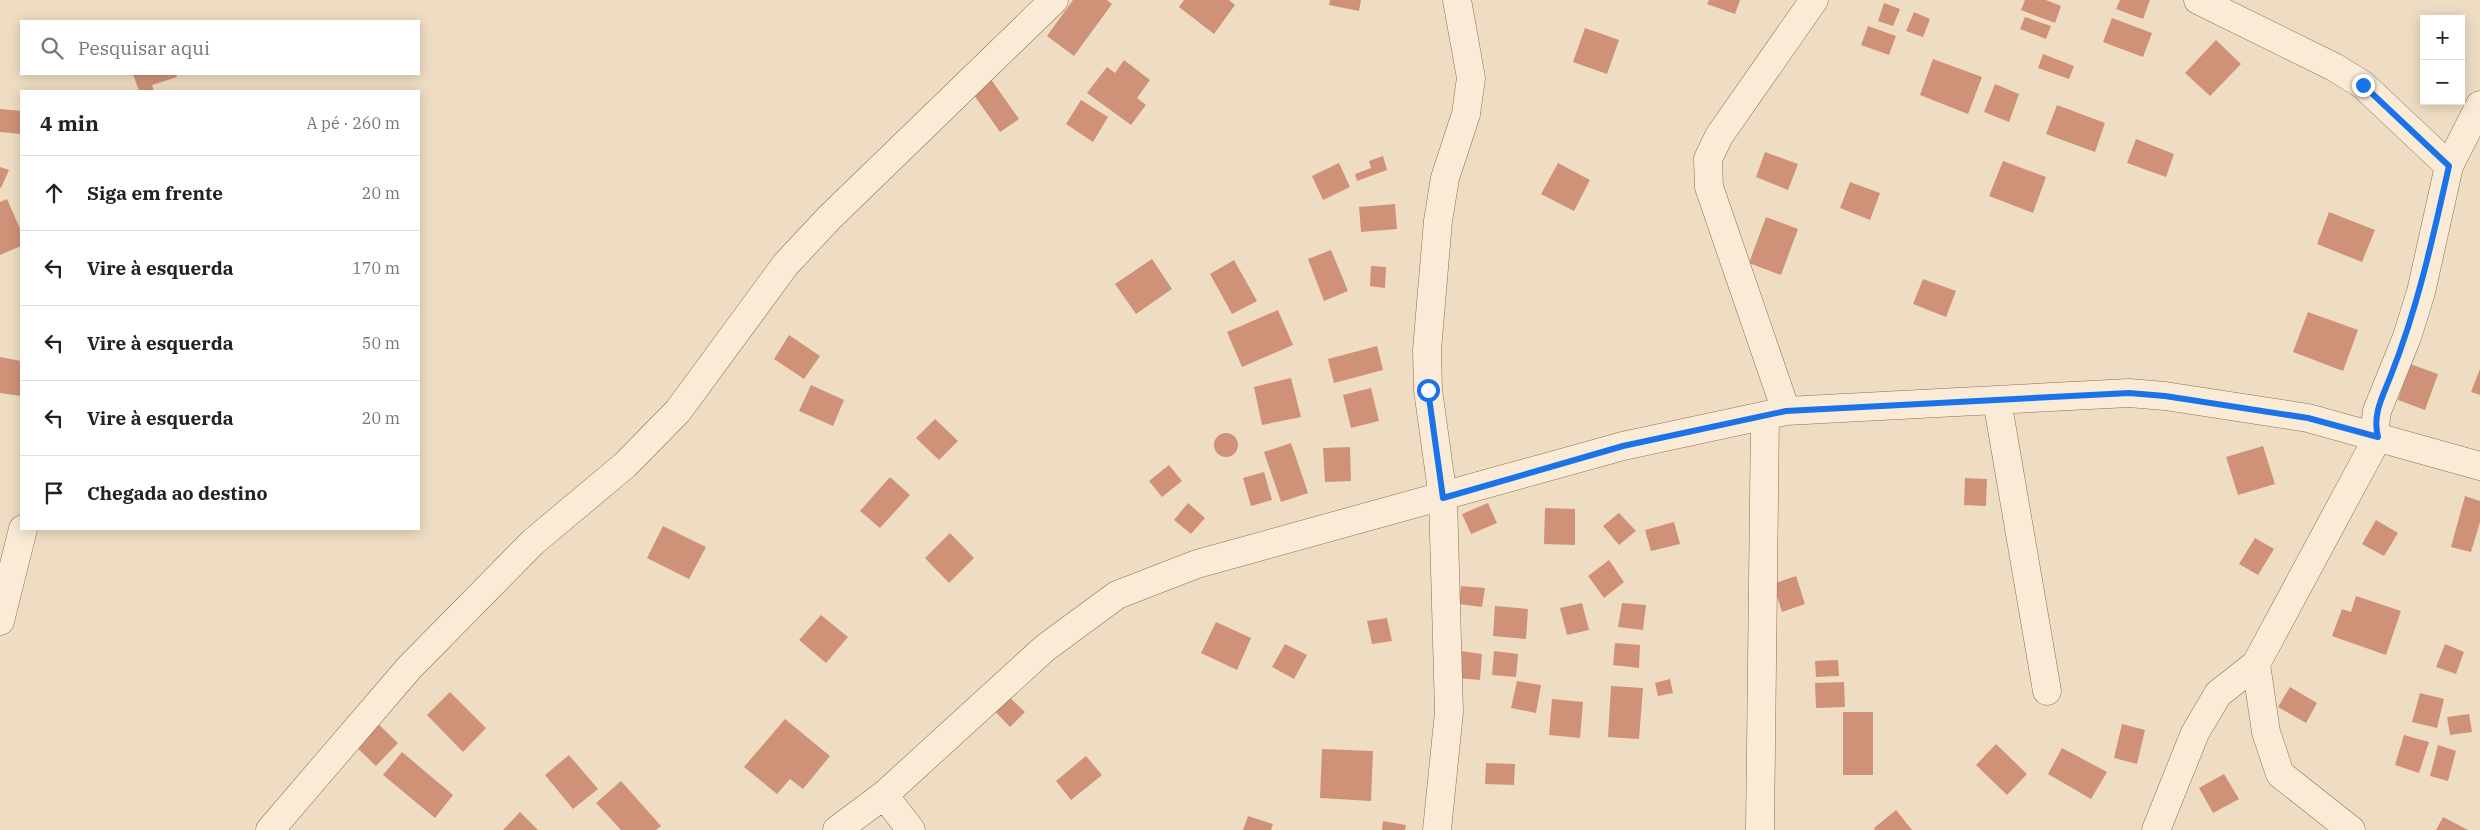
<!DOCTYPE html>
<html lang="pt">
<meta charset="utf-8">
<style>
body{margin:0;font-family:"IBM Plex Serif",serif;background:#f2f2f2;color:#222}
.controls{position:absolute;right:15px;top:15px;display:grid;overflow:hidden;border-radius:0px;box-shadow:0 2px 12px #0003}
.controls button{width:45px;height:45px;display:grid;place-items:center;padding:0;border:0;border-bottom:1px solid #e0e0e0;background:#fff;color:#222;font:25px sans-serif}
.stop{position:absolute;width:15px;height:15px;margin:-11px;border:4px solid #1a73e8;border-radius:50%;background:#fff}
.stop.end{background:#1a73e8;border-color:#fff;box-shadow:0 1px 5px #0008}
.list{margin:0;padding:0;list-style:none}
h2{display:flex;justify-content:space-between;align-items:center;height:65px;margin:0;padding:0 20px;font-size:21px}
h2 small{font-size:16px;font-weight:400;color:#767676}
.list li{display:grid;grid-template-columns:32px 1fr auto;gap:15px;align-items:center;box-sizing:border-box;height:75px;padding:0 20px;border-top:1px solid #e0e0e0}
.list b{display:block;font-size:19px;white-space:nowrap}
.list em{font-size:16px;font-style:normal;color:#767676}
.icon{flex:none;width:28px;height:28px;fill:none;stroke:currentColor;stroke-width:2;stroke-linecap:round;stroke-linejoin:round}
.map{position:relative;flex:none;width:2480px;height:830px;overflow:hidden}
.search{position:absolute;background:#fff;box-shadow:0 2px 12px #0003;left:20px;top:20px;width:400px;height:55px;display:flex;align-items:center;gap:12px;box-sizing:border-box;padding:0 18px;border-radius:0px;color:#767676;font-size:19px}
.panel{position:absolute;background:#fff;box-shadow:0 2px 12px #0003;left:20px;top:90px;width:400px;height:440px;border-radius:0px}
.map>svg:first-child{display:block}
.building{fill:#cf9278}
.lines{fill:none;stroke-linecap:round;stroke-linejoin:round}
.minor-casing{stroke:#8a6e59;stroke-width:29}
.minor{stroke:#faebd7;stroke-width:28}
.route{stroke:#1a73e8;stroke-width:6}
</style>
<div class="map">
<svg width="2480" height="830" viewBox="0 0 2480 830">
<rect width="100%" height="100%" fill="#efddc3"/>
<path class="building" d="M1073,0H1107L1112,4L1074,56L1047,36Z
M1184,0H1229L1235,5L1214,34L1179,7Z
M1330,0H1361L1359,11L1329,5Z
M1709,0H1740L1735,14L1707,4Z
M2025,0H2046L2061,6L2055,23L2021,10Z
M2120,0H2150L2143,19L2116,9Z
M1884,3L1900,9L1893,26L1878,21Z
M1914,12L1930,19L1923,37L1906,31Z
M2025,17L2051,26L2046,39L2020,29Z
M2112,18L2152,33L2143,57L2103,42Z
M1868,26L1896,36L1889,55L1861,45Z
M1585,28L1619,40L1607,74L1573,62Z
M2216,40L2241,64L2210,96L2185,73Z
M2043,54L2074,66L2069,79L2038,68Z
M1933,59L1982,77L1968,114L1920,95Z
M1124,60L1150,80L1137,98L1146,105L1131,125L1087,93L1107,67L1115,73Z
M133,74H176L177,77L152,85L154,91H139Z
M990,78L1019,119L1000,132L971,91Z
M1995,84L2019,94L2009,122L1984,112Z
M1081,100L1108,117L1093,142L1066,124Z
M2057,105L2105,123L2095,152L2046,134Z
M0,109L21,111V134L0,132Z
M2136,139L2174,154L2166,177L2127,163Z
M1765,152L1798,164L1788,190L1756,177Z
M1383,156L1387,170L1357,181L1355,174L1371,168L1369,161Z
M2003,161L2046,177L2033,213L1989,196Z
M1339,163L1350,187L1323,200L1312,176Z
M1558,163L1590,180L1574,211L1541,194Z
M0,167L9,170L1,188L0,187Z
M1850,182L1880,193L1870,220L1840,208Z
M7,199L21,231V246L0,255V202Z
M1395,204L1397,229L1361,232L1359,207Z
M2329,212L2375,230L2362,262L2317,244Z
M1766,217L1798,229L1781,275L1749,263Z
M1331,250L1348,291L1324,301L1308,259Z
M1152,259L1172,289L1136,314L1115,284Z
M1234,260L1257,301L1232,314L1210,274Z
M1371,266L1386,267L1385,288L1370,286Z
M1923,279L1956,291L1946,317L1913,304Z
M1278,310L1293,345L1242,367L1227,332Z
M2308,312L2358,330L2343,371L2293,352Z
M789,335L820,356L804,379L774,359Z
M1377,346L1383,370L1334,383L1328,359Z
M0,357L21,361V396L0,393Z
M2410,364L2438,374L2425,410L2398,400Z
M2480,369V395L2471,392Z
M1291,378L1301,417L1262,425L1254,387Z
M811,385L844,400L833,426L799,411Z
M1371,388L1379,421L1351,428L1343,395Z
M935,419L958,441L939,460L916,438Z
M1214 445a12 12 0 1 1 24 0a12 12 0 1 1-24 0Z
M1291,443L1308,493L1281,502L1264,452Z
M2263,446L2275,484L2238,495L2226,457Z
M1350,447L1351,481L1325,482L1323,448Z
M1169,465L1182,481L1162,497L1149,481Z
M1264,472L1272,500L1251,506L1243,478Z
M890,477L910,495L880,528L860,511Z
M1965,478L1987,479L1986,506L1964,505Z
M2465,496L2480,501V522L2471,552L2451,547Z
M1188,503L1205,518L1191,534L1174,520Z
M1488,503L1497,523L1471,534L1462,514Z
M1545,508L1575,509V545L1544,544Z
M1619,513L1636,531L1619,545L1603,526Z
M2376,520L2398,533L2384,556L2362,544Z
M1674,522L1680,544L1651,551L1645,530Z
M663,526L706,547L689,579L647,558Z
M950,533L974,558L949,583L925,558Z
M2255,538L2274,549L2258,575L2239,564Z
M1609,560L1624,582L1604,598L1588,576Z
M1796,576L1805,604L1782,612L1773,584Z
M1461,586L1485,588L1482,607L1459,604Z
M2356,596L2401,611L2386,655L2332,636L2342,609L2351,612Z
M1582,603L1589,630L1567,635L1560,608Z
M1622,603L1646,605L1643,630L1618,627Z
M1495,606L1528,609L1526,639L1493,636Z
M821,615L848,637L826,663L799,640Z
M1387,618L1392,641L1372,644L1367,621Z
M1216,622L1251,638L1237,670L1201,653Z
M1615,643L1640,645L1639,668L1613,665Z
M1285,644L1307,655L1294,679L1272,667Z
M2445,644L2464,652L2456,674L2436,667Z
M1460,651L1482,654L1480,680L1458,678Z
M1494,651L1518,654L1516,677L1492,675Z
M1838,660L1839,676L1816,677L1815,661Z
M1670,679L1673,693L1658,696L1655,683Z
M1517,681L1541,685L1536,713L1511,708Z
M1844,682L1845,707L1816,708L1815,683Z
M1611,686L1643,688L1639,739L1608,737Z
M2290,687L2317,703L2306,723L2278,707Z
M450,692L486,728L463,752L427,715Z
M1005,693L1025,712L1010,727L991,707Z
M2420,693L2444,699L2437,728L2412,722Z
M1552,699L1583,702L1580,738L1549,735Z
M1843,712H1873V775H1843Z
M2469,714L2472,732L2450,735L2447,717Z
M372,718L398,743L376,766L350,741Z
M785,719L830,756L803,789L790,779L777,794L744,767Z
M2122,724L2145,730L2137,764L2114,758Z
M2404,735L2429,742L2419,773L2395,765Z
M1996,744L2027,774L2007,795L1976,765Z
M2438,745L2456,751L2448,781L2430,776Z
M2062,748L2107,772L2091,799L2048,774Z
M1322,749L1373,751L1371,801L1320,798Z
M402,752L453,795L435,818L383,775Z
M569,755L598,789L573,809L545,775Z
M1086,756L1102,775L1071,800L1056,781Z
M1486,763L1515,764L1514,785L1485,784Z
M2224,774L2239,799L2213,813L2199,788Z
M621,781L661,826L656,830H621L596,803Z
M1896,810L1912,830H1875L1874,828Z
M520,812L538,830H503Z
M1248,816L1273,824L1271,830H1243Z
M2443,817L2468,830H2436Z
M1383,821L1406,825L1405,830H1382Z"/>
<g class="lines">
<defs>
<path id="minor" d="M2198,0L2334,67L2363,85L2449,166
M1997,400L2047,691
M1786,411L1709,187L1708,159L1719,136L1814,0
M0,621L23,529
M2256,664L2266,732L2280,774L2351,830
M884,795L911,830
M270,830L409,668L533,542L625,465L678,411L786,264L829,218L1054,0
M837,830L884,795L1045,648L1117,595L1197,564L1623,446L1786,411L2129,393L2165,396L2308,418L2480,466
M1437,830L1449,712L1443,498L1428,390L1427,350L1438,221L1445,178L1466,114L1471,78L1457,0
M1760,830L1765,416
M2156,830L2195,733L2218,694L2256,664L2378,437L2375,426L2377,411L2407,337L2421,292L2449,166L2480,105"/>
</defs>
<use href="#minor" class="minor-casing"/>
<use href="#minor" class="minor"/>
</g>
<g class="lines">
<path class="route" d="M1428,390L1443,498L1623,446L1786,411L2129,393L2165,396L2308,418L2378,437C2372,414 2383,396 2391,375C2418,307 2433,237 2449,166L2363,85"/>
</g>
</svg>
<div class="controls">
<button>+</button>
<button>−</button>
</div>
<div class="stop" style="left:1428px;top:390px"></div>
<div class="stop end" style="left:2363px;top:85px"></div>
<div class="search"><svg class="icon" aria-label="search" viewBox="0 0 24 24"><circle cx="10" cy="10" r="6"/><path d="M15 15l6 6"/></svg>Pesquisar aqui</div>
<section class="panel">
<h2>4 min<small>A pé · 260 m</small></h2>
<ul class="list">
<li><svg class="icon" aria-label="ahead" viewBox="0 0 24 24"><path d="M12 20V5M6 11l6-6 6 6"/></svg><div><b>Siga em frente</b></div><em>20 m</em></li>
<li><svg class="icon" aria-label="left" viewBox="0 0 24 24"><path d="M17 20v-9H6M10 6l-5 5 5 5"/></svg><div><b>Vire à esquerda</b></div><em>170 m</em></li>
<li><svg class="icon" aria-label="left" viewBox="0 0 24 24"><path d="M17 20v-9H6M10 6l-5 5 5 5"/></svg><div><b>Vire à esquerda</b></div><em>50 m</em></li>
<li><svg class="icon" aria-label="left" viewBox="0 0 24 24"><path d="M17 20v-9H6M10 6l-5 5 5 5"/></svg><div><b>Vire à esquerda</b></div><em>20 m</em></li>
<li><svg class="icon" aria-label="arrive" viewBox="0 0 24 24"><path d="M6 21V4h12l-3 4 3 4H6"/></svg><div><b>Chegada ao destino</b></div></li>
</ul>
</section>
</div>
